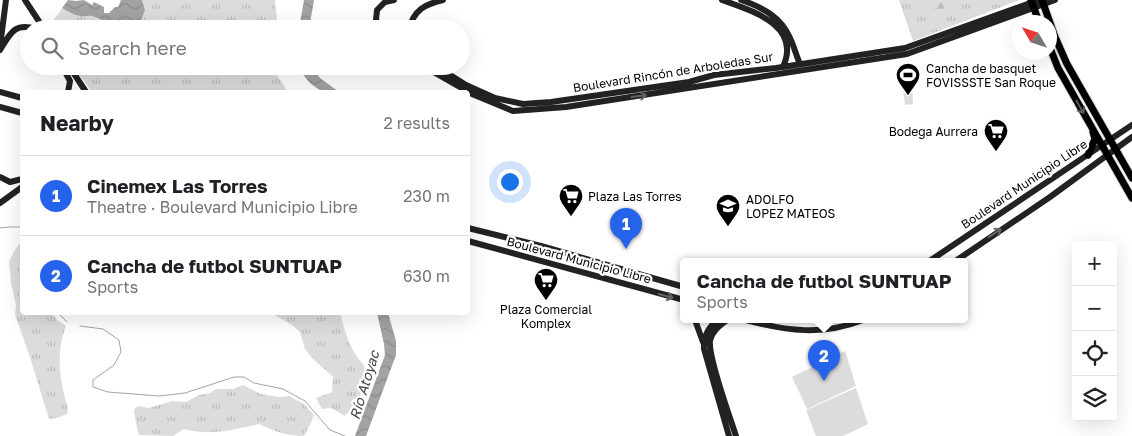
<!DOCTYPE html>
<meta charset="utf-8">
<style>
body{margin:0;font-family:"Golos Text",sans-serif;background:#f6f6f6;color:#202124}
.controls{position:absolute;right:15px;bottom:15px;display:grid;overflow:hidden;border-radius:5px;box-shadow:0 5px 20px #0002}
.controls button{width:45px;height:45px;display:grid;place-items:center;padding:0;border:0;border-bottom:1px solid #e0e0e0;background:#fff;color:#202124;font:25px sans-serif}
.compass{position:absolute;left:1012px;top:15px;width:45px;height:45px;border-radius:50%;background:#fff;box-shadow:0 5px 20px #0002;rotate:309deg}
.you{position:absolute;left:509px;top:181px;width:18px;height:18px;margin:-12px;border:4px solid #fff;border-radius:50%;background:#1a73e8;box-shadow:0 0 0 8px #1a73e833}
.badge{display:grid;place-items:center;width:32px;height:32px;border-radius:50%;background:#2563eb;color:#fff;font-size:16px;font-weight:700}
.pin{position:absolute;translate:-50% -41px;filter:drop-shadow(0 1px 2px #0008)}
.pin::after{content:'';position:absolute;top:26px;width:18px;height:15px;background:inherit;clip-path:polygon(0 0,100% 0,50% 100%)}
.popup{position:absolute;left:680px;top:258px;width:288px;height:65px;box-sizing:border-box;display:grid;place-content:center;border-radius:5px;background:#fff;filter:drop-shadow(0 1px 4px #0005);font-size:16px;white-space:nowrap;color:#757577}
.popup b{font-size:19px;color:#202124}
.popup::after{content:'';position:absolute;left:50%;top:100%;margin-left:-10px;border:10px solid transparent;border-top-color:#fff}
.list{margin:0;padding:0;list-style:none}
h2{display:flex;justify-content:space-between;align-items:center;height:65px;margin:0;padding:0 20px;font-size:21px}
h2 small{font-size:16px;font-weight:400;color:#757577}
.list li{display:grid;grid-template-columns:32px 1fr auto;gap:15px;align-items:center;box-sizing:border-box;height:80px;padding:0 20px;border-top:1px solid #e0e0e0}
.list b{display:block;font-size:19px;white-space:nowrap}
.list p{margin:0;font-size:16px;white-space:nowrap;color:#757577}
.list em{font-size:16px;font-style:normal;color:#757577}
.icon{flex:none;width:28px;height:28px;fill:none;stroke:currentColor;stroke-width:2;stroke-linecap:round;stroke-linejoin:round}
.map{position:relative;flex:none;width:1132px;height:436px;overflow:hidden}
.search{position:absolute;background:#fff;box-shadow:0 5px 20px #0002;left:20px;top:20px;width:450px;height:55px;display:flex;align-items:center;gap:12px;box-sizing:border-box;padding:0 18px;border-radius:28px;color:#757577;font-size:19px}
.panel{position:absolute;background:#fff;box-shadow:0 5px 20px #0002;left:20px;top:90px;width:450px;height:225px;border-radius:5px}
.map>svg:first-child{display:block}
.grass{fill:url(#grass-tufts)}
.forest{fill:url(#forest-firs)}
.pitch{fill:#dcdcdc}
.water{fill:url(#water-waves)}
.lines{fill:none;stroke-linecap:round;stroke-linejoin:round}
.stream{stroke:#a3a3a3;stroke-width:1}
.primary-casing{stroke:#dbdbdb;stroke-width:9}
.secondary{stroke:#222;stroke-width:6}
.primary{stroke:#000;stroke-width:7}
.oneway{stroke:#646464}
.oneway2{stroke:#595959}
.labels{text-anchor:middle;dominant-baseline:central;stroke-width:4.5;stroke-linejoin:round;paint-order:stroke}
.poi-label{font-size:12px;fill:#000;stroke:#fff;text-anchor:start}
.street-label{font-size:12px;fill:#000;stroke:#fff}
.water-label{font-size:14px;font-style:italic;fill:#444;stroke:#fff}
</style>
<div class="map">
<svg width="1132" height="436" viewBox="0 0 1132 436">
<defs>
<pattern id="grass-tufts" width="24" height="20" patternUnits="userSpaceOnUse" patternTransform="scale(1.25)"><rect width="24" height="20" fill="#dcdcdc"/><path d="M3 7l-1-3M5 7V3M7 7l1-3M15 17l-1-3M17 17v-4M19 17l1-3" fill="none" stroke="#bbb"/></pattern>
<pattern id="forest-firs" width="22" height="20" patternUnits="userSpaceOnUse" patternTransform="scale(1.25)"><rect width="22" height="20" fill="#dcdcdc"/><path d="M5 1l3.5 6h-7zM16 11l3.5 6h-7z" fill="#bbb"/></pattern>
<pattern id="water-waves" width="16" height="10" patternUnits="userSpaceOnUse" patternTransform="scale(1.25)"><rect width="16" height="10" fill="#a3a3a3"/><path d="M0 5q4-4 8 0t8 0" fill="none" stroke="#8b8b8b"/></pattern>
</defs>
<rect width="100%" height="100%" fill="#fff"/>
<path class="grass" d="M142,0H275L277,20L276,29H129L131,28L145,10Z
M899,0H1019L913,41Z
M62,8L78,16L88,15L95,17L122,29H48Z
M73,66H271L288,92H92Z
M22,238V312L53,313L56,319L66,326C55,353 60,382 68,409L67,414L57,418L49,419L29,354L15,315L16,305L11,283L9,261L16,248L21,243Z
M271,313H340C344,328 348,343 357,357C359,360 363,363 364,366C370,383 356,404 345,416L331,408L322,409L316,398L332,392L333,377L312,358L305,349L300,332L292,325Z
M243,385L261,394L279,397L289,396L304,404L314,415L311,423L304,436C287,436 273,431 259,424C231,430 212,436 184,429L173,436L139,435L136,424L134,410L138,406L149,408L172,401L186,402L199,395L210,393L216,389H233Z"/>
<path class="forest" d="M913,0H940L946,10L919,5Z"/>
<path class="pitch" d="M912,87L913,104L905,105L903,89Z
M845,351L856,386L807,409L792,377Z
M856,388L868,424L843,436H816L806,410Z"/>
<path class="water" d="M68,0L76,1L84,0L92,5L94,2L104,7V13H109L115,7H118L121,0H142L145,10C134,42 116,25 95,17C89,14 85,17 80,16C73,15 68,11 62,8Z
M304,0H314L309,29H299Z
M300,66H311L320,78L339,92C335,92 329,93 326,92C315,90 301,76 300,66Z
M377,313H388L396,341V355L366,436H355L385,355L384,344Z"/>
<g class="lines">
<path class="stream" d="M0,228L9,227H22
M57,312L67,322
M80,326L103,329L119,340L121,352L114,365L93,380V387L108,392L159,396L185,393L234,377H244L254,383L283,389L305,401L330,430L345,436"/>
<defs>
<path id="primary" d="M1031,0L1039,22
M1042,0L1055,37L1067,64L1132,178
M1050,48L1058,68L1132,198
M1088,155L1095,139L1093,132"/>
</defs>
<use href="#primary" class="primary-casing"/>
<path class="secondary" d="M25,0L44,29
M722,0C752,11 802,25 783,67
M741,0C762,7 781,17 790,38C794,46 796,55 800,64
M380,29L376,20L377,10L385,2L394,0
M409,29C414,10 425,4 443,0
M0,46L6,0
M0,50C10,34 14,22 36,29
M62,66L70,81L68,92
M69,66L86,92
M423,66L472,94L513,111L566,107L907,54L1055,0
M436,66L466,85L495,98L523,104L551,102L689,82L714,75L776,68L905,48L1039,0
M0,92L22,98
M0,107L22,113
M0,177L10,182L22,179
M0,203L22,187
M468,228L541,246L684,287
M468,241L684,300
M928,262L1132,125
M954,262L1050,197L1132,137
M695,320L703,342
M717,320C708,328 703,337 704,349L729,436
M727,320C720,325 712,331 710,341C708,358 730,417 736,436
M746,320C787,331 822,336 863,320"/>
<use href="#primary" class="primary"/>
</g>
<defs><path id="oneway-shaft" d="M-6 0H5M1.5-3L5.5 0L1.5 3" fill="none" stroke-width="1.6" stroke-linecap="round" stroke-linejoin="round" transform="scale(1.25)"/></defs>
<g class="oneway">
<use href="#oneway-shaft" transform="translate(639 96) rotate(-8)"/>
<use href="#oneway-shaft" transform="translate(995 233) rotate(-34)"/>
<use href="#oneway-shaft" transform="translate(666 296) rotate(15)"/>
</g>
<use class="oneway2" href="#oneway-shaft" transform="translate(1080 107) rotate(60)"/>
<defs>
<symbol id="stadium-pin" viewBox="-11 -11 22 30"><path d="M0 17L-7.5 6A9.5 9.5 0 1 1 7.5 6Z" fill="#000" stroke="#fff"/><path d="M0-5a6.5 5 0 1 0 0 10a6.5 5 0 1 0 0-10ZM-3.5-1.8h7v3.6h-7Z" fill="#fff"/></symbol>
<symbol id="supermarket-pin" viewBox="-11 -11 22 30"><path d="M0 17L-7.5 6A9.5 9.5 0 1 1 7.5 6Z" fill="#000" stroke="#fff"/><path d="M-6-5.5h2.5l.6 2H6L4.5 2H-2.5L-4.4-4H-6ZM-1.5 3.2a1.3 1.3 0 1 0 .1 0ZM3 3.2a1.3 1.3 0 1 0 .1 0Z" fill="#fff"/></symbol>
<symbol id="school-pin" viewBox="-11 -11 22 30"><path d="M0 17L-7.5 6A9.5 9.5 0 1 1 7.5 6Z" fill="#000" stroke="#fff"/><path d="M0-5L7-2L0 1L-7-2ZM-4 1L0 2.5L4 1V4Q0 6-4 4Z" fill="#fff"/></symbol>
</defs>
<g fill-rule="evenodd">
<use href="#stadium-pin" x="894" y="61" width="28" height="38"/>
<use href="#supermarket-pin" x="982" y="117" width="28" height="38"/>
<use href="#supermarket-pin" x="557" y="182" width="28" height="38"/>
<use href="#school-pin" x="714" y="192" width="28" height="38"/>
<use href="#supermarket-pin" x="532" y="266" width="28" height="38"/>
</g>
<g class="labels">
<g class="poi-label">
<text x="926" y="68">Cancha de basquet<tspan x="926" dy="14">FOVISSSTE San Roque</tspan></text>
<text x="978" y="131" text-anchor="end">Bodega Aurrera</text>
<text x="588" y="196">Plaza Las Torres</text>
<text x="746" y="199">ADOLFO<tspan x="746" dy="14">LOPEZ MATEOS</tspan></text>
<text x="546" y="309" text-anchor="middle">Plaza Comercial<tspan x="546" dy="14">Komplex</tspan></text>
</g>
<g class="street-label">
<text transform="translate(673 72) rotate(-9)">Boulevard Rincón de Arboledas Sur</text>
<text transform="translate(1024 184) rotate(-34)">Boulevard Municipio Libre</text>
<text transform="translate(579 260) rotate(15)">Boulevard Municipio Libre</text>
</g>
<g class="water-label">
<text transform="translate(364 385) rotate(-73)">Río Atoyac</text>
</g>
</g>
</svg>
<div class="controls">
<button>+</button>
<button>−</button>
<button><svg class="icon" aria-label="locate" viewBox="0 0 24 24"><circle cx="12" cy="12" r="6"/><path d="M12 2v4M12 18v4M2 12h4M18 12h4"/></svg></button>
<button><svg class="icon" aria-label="layers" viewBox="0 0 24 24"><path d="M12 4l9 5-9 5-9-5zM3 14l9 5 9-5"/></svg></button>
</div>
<svg class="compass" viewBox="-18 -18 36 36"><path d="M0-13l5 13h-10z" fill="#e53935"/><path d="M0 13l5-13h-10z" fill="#757577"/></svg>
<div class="you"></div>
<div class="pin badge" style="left:626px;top:249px">1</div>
<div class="pin badge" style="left:824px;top:381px">2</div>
<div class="popup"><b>Cancha de futbol SUNTUAP</b>Sports</div>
<div class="search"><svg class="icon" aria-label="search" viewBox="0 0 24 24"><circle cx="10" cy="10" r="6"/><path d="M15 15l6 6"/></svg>Search here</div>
<section class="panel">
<h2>Nearby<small>2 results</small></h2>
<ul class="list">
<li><span class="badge">1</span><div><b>Cinemex Las Torres</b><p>Theatre · Boulevard Municipio Libre</p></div><em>230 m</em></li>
<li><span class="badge">2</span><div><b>Cancha de futbol SUNTUAP</b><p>Sports</p></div><em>630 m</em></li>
</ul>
</section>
</div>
